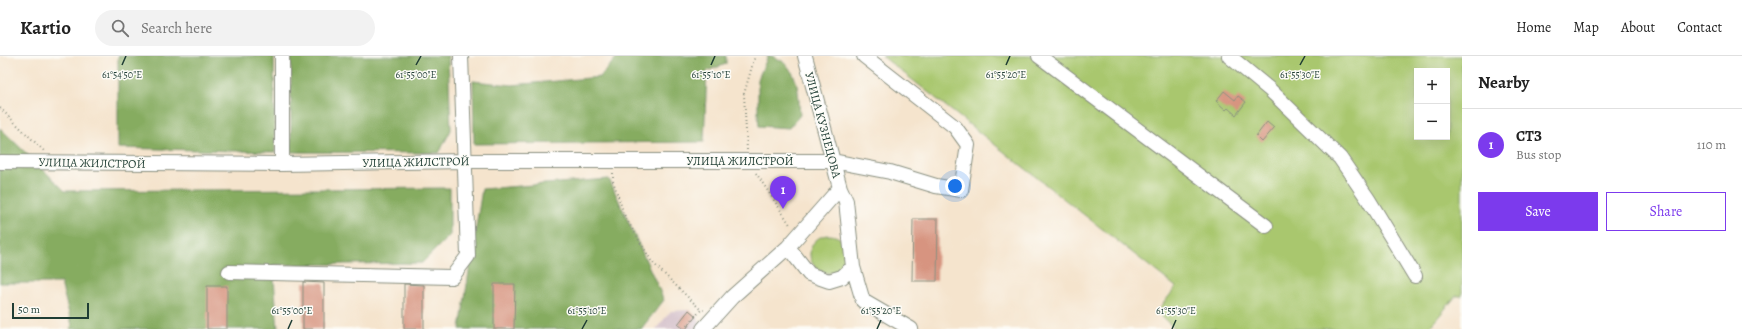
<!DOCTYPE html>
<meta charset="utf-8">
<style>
body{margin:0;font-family:Alegreya,serif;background:#f2f2f2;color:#222}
.controls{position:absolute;right:12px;top:12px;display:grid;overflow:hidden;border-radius:0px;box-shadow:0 4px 16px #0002}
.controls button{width:36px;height:36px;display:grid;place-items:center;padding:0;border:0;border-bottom:1px solid #e0e0e0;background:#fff;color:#222;font:20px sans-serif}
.scale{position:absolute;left:12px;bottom:10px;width:77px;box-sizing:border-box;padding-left:4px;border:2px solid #1f3d34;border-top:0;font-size:11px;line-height:14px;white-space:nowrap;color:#1f3d34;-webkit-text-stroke:3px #fdfcf7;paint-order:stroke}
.you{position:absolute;left:955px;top:130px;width:14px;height:14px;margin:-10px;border:3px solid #fff;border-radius:50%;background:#1a73e8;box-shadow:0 0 0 6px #1a73e833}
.badge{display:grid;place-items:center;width:26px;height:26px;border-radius:50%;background:#7c3aed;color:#fff;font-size:13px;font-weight:700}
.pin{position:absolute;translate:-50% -33px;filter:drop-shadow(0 1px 2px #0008)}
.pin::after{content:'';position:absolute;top:21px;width:14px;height:12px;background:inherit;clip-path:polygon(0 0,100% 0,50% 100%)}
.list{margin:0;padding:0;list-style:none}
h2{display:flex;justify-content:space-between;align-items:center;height:52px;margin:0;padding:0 16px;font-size:17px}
h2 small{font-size:13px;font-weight:400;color:#767676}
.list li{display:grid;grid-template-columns:26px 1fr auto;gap:12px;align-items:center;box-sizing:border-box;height:72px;padding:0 16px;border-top:1px solid #e0e0e0}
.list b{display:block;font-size:15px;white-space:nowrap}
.list p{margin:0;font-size:13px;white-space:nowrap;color:#767676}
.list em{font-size:13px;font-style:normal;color:#767676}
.actions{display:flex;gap:8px;padding:12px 16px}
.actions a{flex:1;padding:9px 0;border:1px solid #7c3aed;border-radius:0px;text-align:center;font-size:14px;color:#7c3aed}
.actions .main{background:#7c3aed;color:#fff}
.icon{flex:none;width:22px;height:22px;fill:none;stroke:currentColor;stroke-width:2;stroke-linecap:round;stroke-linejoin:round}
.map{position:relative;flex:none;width:1462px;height:273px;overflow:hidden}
header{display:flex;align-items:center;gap:24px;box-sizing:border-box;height:56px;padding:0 20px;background:#fff;border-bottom:1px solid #e0e0e0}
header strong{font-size:19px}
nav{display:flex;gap:22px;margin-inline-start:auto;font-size:14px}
.search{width:280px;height:36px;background:#f2f2f2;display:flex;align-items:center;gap:10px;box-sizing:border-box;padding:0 14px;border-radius:22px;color:#767676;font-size:15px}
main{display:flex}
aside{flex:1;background:#fff}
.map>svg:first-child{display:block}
.industrial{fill:#d2bdc8}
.green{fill:#a9c76e;stroke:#648251;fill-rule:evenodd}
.forest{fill:#86ac61;stroke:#52744a}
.building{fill:#d79480}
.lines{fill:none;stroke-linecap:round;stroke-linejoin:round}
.minor-casing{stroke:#8a9080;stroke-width:16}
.path{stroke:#8a9080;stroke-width:2;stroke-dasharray:1 3;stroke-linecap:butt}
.minor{stroke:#fff;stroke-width:14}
.ticks{fill:none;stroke:#1f3d34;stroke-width:1.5}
.labels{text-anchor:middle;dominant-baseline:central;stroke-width:3;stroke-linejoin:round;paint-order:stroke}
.street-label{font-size:12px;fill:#1f3d34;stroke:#fdfcf7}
.ticks-label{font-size:10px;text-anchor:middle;fill:#1f3d34;stroke:#fdfcf7;stroke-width:3;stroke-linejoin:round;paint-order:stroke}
</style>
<header>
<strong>Kartio</strong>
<div class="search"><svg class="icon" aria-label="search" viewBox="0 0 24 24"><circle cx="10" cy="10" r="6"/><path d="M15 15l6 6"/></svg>Search here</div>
<nav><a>Home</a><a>Map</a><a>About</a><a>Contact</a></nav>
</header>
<main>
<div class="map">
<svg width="1462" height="273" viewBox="0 0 1462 273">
<rect width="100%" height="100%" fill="#fdfcf7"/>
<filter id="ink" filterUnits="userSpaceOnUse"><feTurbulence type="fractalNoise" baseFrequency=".025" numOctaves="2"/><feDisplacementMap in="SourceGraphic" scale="8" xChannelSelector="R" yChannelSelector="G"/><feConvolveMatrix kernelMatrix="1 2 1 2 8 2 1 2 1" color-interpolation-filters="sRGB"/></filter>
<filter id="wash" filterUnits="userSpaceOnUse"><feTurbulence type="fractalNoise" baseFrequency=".012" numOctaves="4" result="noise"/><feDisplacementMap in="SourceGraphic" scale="16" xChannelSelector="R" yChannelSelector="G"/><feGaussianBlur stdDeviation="0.9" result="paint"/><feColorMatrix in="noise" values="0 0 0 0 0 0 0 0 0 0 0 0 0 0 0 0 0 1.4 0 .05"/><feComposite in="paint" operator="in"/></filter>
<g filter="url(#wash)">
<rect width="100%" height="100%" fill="#f5e4cd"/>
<path class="industrial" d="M689,254L696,260L706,273H656L671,255Z"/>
<path class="green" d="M882,0H1462V240H1456L1428,273H1175L1157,256L1176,231ZM1417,15H1447V81H1417Z
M810 198a19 19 0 1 1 38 0a19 19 0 1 1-38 0Z"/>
<path class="forest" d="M118,0H274L275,96L118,92Z
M291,0H448L451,74L439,97L291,96Z
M618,0H726V8L707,15L704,86L474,88L473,25L512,29L600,21Z
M768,0C774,0 776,2 782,5C800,19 798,38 800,59L789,72L759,70L758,57V23Z
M0,72L65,135L450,132V179L422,207L273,209L278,273H70L72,269L61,227H0Z
M609,123L664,244L641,273H460L482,133Z"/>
<g id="blocks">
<path class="building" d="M1224,35L1235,44L1238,40L1246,46L1236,59L1228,52L1226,54L1216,45Z
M1267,66L1274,72L1262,86L1256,80Z
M913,163H938L937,225H912Z
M303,226L324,227V273H303Z
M404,228L424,229V273H404Z
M494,228H515L514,273H494Z
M207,230H227V273H207Z
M689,254L696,260L686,273H684L678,268Z"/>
</g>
</g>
<g filter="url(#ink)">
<use href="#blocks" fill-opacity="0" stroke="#8a9080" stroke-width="1"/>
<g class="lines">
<defs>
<path id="minor" d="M282,0V108
M805,0L840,132L846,145L853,211L863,245L911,273
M1039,0L1266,170
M1229,0L1269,33L1340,102L1368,143L1415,220
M0,106L282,108L465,105H833L890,116L936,130L961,134L968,89L955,71L864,0
M788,191L809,218L829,225L842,221L853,211
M229,216L452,221L468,200L461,0
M703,273L732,241L788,191L840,132"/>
</defs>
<use href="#minor" class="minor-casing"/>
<path class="path" d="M0,52L44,95
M747,94L744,38L755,0
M613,117V125L625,161L652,206L701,254
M756,117L791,170
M684,273L701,254H704"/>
<use href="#minor" class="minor"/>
</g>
</g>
<path class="ticks" d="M122,9L126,0M416,9L421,0M711,9L715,0M1006,9L1010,0M1300,9L1305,0M288,273L292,264M582,273L587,264M877,273L881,264M1172,273L1176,264"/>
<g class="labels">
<g class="street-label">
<text transform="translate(823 69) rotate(75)">УЛИЦА КУЗНЕЦОВА</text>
<text x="740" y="105">УЛИЦА ЖИЛСТРОЙ</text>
<text transform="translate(416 106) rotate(-1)">УЛИЦА ЖИЛСТРОЙ</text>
<text transform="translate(92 107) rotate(1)">УЛИЦА ЖИЛСТРОЙ</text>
</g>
</g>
<g class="ticks-label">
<text x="122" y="22">61°54'50"E</text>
<text x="416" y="22">61°55'00"E</text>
<text x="711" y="22">61°55'10"E</text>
<text x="1006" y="22">61°55'20"E</text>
<text x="1300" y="22">61°55'30"E</text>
<text x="292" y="258">61°55'00"E</text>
<text x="587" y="258">61°55'10"E</text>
<text x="881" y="258">61°55'20"E</text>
<text x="1176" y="258">61°55'30"E</text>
</g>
</svg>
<div class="controls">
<button>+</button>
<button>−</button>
</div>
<div class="scale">50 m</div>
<div class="you"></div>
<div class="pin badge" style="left:783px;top:153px">1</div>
</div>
<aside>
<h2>Nearby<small></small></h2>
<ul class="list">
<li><span class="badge">1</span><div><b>СТЗ</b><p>Bus stop</p></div><em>110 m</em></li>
</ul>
<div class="actions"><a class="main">Save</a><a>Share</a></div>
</aside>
</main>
